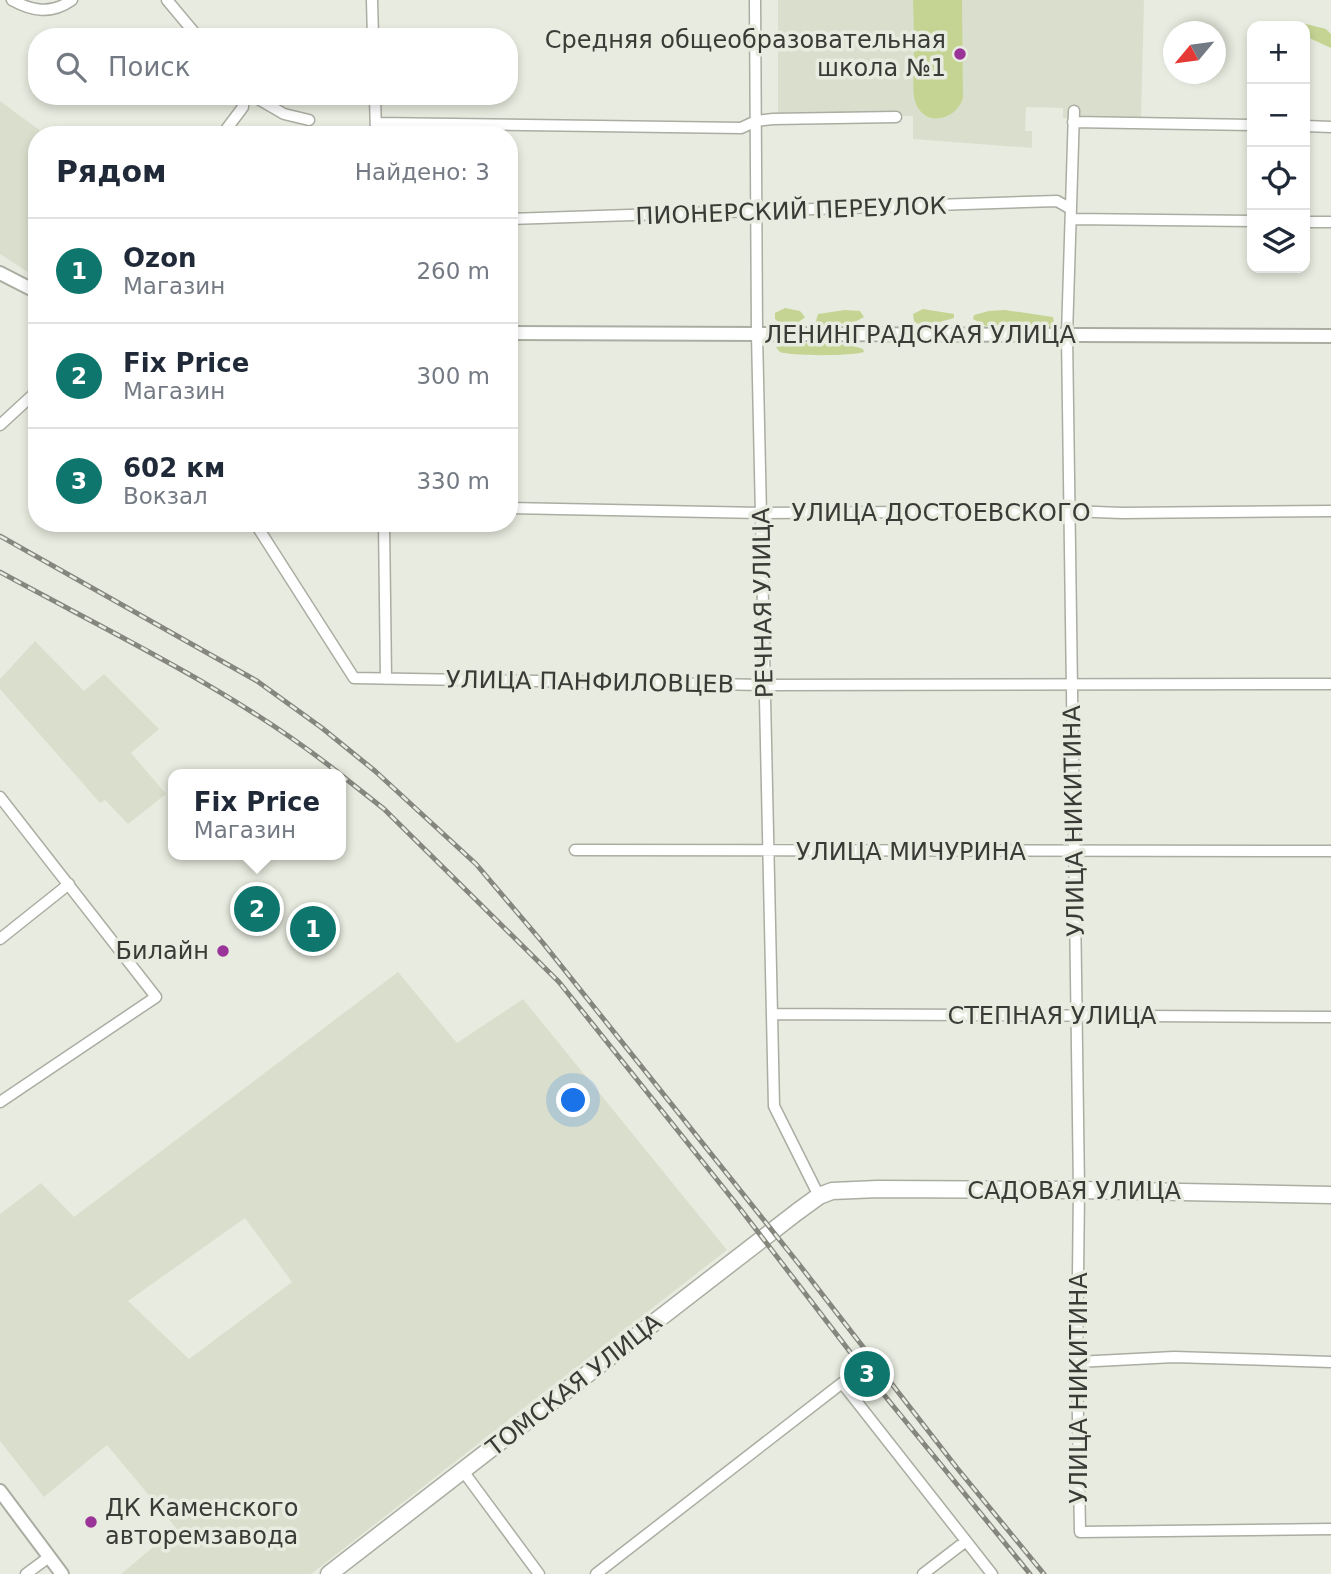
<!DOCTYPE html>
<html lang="ru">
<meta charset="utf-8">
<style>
body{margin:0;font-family:"DejaVu Sans",sans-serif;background:#f6f6f7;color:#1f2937}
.controls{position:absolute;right:21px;top:21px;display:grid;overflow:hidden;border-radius:14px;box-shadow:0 4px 10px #0003}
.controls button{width:63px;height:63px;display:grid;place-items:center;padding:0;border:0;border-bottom:2px solid #e0e1e3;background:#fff;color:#1f2937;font:35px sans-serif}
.compass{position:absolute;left:1163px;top:21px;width:63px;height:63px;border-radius:50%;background:#fff;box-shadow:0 4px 10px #0003;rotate:241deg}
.you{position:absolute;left:574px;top:1101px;width:24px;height:24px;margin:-18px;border:5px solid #fff;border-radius:50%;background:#1a73e8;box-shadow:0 0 0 10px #1a73e833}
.badge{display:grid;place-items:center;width:46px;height:46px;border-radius:50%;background:#0f766e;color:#fff;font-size:23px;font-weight:700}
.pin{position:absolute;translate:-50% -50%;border:4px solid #fff;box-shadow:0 2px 7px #0006}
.popup{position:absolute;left:168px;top:769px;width:178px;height:91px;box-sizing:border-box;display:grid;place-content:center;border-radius:14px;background:#fff;filter:drop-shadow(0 2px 5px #0005);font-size:23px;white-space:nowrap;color:#747a83}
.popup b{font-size:26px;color:#1f2937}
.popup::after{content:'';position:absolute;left:50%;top:100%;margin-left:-14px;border:14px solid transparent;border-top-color:#fff}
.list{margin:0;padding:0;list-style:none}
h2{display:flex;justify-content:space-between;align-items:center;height:91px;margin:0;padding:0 28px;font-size:30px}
h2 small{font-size:23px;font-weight:400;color:#747a83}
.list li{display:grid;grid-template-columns:46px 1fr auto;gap:21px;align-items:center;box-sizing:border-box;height:105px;padding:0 28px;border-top:2px solid #e0e1e3}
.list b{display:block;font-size:26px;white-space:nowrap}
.list p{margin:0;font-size:23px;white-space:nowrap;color:#747a83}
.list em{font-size:23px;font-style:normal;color:#747a83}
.icon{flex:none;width:38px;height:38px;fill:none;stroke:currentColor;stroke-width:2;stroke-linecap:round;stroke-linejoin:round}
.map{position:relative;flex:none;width:1331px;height:1574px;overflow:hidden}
.search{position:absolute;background:#fff;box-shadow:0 4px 10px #0003;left:28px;top:28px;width:490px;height:77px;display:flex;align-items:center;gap:18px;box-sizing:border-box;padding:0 24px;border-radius:28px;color:#747a83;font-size:26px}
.panel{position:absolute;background:#fff;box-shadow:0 4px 10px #0003;left:28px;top:126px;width:490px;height:406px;border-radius:28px}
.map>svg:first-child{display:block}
.built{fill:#dadfcd;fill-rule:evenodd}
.green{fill:#c5d493}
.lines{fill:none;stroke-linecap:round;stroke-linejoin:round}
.minor-casing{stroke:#aaada2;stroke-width:13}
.tertiary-casing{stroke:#aaada2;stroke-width:16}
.primary-casing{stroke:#aaada2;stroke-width:19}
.minor{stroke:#fff;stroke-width:10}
.tertiary{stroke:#fff;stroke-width:12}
.primary{stroke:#fff;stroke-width:16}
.rail-casing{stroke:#85877f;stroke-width:5}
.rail{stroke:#e8ebdf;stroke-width:2.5;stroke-dasharray:8;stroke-linecap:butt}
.poi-dot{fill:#9b3498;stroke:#e8ebdf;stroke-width:2.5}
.labels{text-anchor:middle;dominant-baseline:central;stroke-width:7;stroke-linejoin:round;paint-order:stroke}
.poi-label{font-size:24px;fill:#3a3b36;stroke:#e8ebdf;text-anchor:end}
.street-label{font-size:24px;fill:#3a3b36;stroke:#e8ebdf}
</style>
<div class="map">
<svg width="1331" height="1574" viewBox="0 0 1331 1574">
<rect width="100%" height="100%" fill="#e8ebdf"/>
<path class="built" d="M778,0H1144L1141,119L1063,118V108L1026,107L1025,131H1032V148L913,139V116L778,115Z
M0,101L46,135H37V278L0,254Z
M35,641L84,691L104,674L159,729L131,753L166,794L128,824L105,800L100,803L0,689V679Z
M398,972L457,1043L523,999L727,1250L311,1574H121L176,1528L107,1445L44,1497L0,1441V1214L41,1183L74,1217ZM245,1218L292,1282L189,1359L128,1301Z"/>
<path class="green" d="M913,0H962L963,98C956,121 923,128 915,101C912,91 914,78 914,67C914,45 914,22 913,0Z
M1306,24L1326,29L1331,34V48L1305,36V26L1302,25Z
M785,308L800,311L805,317L799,322L781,324L775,319V313Z
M923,309L954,314V318L936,323L924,322L920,326L914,321L913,314Z
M845,310L860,311L864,317C847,328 838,320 822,326L816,321L818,314Z
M1005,310L1053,317L1055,327L1053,330L1012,329L1001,325L988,327L973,319L974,315L989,311Z
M801,343L851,345L863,349L864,352C850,356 800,356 785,353C780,353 779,351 776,347Z"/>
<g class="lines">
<defs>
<path id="minor" d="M12,0C32,11 51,15 72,0
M167,0L198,37
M372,0L373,37
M755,0L757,334L774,1106L819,1196
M253,96L284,114L309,120
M375,96L376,135
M1074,111L1067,335L1079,1190L1077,1362L1080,1532L1331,1529
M1073,122L1252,125
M376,123L741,128L756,121L773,119L896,117
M1305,126L1331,127
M222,135L243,107V96
M509,219L1057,201L1071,209
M1071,219L1252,221
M1305,222H1331
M0,425L37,391
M509,508L761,513L1070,511L1122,513L1331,511
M255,523L354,678L765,685L1331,684
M384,523L386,679
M0,797L156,997L0,1102
M575,850L1331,851
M0,939L69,884
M772,1014L1331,1017
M1077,1362L1174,1357L1331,1362
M463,1471L539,1574
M26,1574L49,1557
M596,1574L842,1383L992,1574
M923,1574L966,1541"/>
<path id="tertiary" d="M0,273L37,292
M509,333L1331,336
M0,1491L62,1574"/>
<path id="primary" d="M329,1574L797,1212L819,1196L832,1191L878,1189L1079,1190L1331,1195"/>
</defs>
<use href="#minor" class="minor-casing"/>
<use href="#tertiary" class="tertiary-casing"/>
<use href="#primary" class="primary-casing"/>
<use href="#minor" class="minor"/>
<use href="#tertiary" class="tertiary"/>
<use href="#primary" class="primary"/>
<defs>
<path id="rail" d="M0,536L257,681L322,728L375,771L476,864L543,943L798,1263L957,1468L1044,1574
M0,572C115,635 237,692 340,774
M341,775L384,809L559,982L738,1206L867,1374L1030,1574"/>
</defs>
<use href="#rail" class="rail-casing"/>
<use href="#rail" class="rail"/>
</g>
<g class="poi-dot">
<circle cx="960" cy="54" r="7"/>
<circle cx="223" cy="951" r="7"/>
<circle cx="91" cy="1522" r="7"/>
</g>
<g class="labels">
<g class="poi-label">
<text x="946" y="40">Средняя общеобразовательная<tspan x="946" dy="28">школа №1</tspan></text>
<text x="209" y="951">Билайн</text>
<text x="105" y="1508" text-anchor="start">ДК Каменского<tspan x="105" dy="28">авторемзавода</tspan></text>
</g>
<g class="street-label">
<text transform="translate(791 211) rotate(-2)">ПИОНЕРСКИЙ ПЕРЕУЛОК</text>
<text x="920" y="335">ЛЕНИНГРАДСКАЯ УЛИЦА</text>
<text x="941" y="513">УЛИЦА ДОСТОЕВСКОГО</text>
<text transform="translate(763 603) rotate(-91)">РЕЧНАЯ УЛИЦА</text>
<text transform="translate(590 682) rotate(1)">УЛИЦА ПАНФИЛОВЦЕВ</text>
<text transform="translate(1074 821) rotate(-91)">УЛИЦА НИКИТИНА</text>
<text x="911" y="852">УЛИЦА МИЧУРИНА</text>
<text x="1052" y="1016">СТЕПНАЯ УЛИЦА</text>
<text x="1074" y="1191">САДОВАЯ УЛИЦА</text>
<text transform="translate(574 1385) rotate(-38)">ТОМСКАЯ УЛИЦА</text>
<text transform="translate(1079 1388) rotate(-90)">УЛИЦА НИКИТИНА</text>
</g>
</g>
</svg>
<div class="controls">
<button>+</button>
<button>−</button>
<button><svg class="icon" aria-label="locate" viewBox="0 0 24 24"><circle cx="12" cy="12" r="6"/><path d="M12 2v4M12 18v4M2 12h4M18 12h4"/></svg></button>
<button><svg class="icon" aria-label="layers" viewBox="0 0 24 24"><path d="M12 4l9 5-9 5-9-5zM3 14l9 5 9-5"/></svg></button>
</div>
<svg class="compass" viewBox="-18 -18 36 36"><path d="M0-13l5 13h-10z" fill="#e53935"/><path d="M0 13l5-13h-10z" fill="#747a83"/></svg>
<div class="you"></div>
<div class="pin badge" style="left:313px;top:929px">1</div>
<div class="pin badge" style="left:257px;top:909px">2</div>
<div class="popup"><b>Fix Price</b>Магазин</div>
<div class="pin badge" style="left:867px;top:1374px">3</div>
<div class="search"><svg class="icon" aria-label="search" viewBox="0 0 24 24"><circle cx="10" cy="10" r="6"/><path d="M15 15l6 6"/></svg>Поиск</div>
<section class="panel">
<h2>Рядом<small>Найдено: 3</small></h2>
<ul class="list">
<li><span class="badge">1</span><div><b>Ozon</b><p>Магазин</p></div><em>260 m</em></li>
<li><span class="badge">2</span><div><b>Fix Price</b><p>Магазин</p></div><em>300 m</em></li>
<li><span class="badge">3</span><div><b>602 км</b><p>Вокзал</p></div><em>330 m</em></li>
</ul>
</section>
</div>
